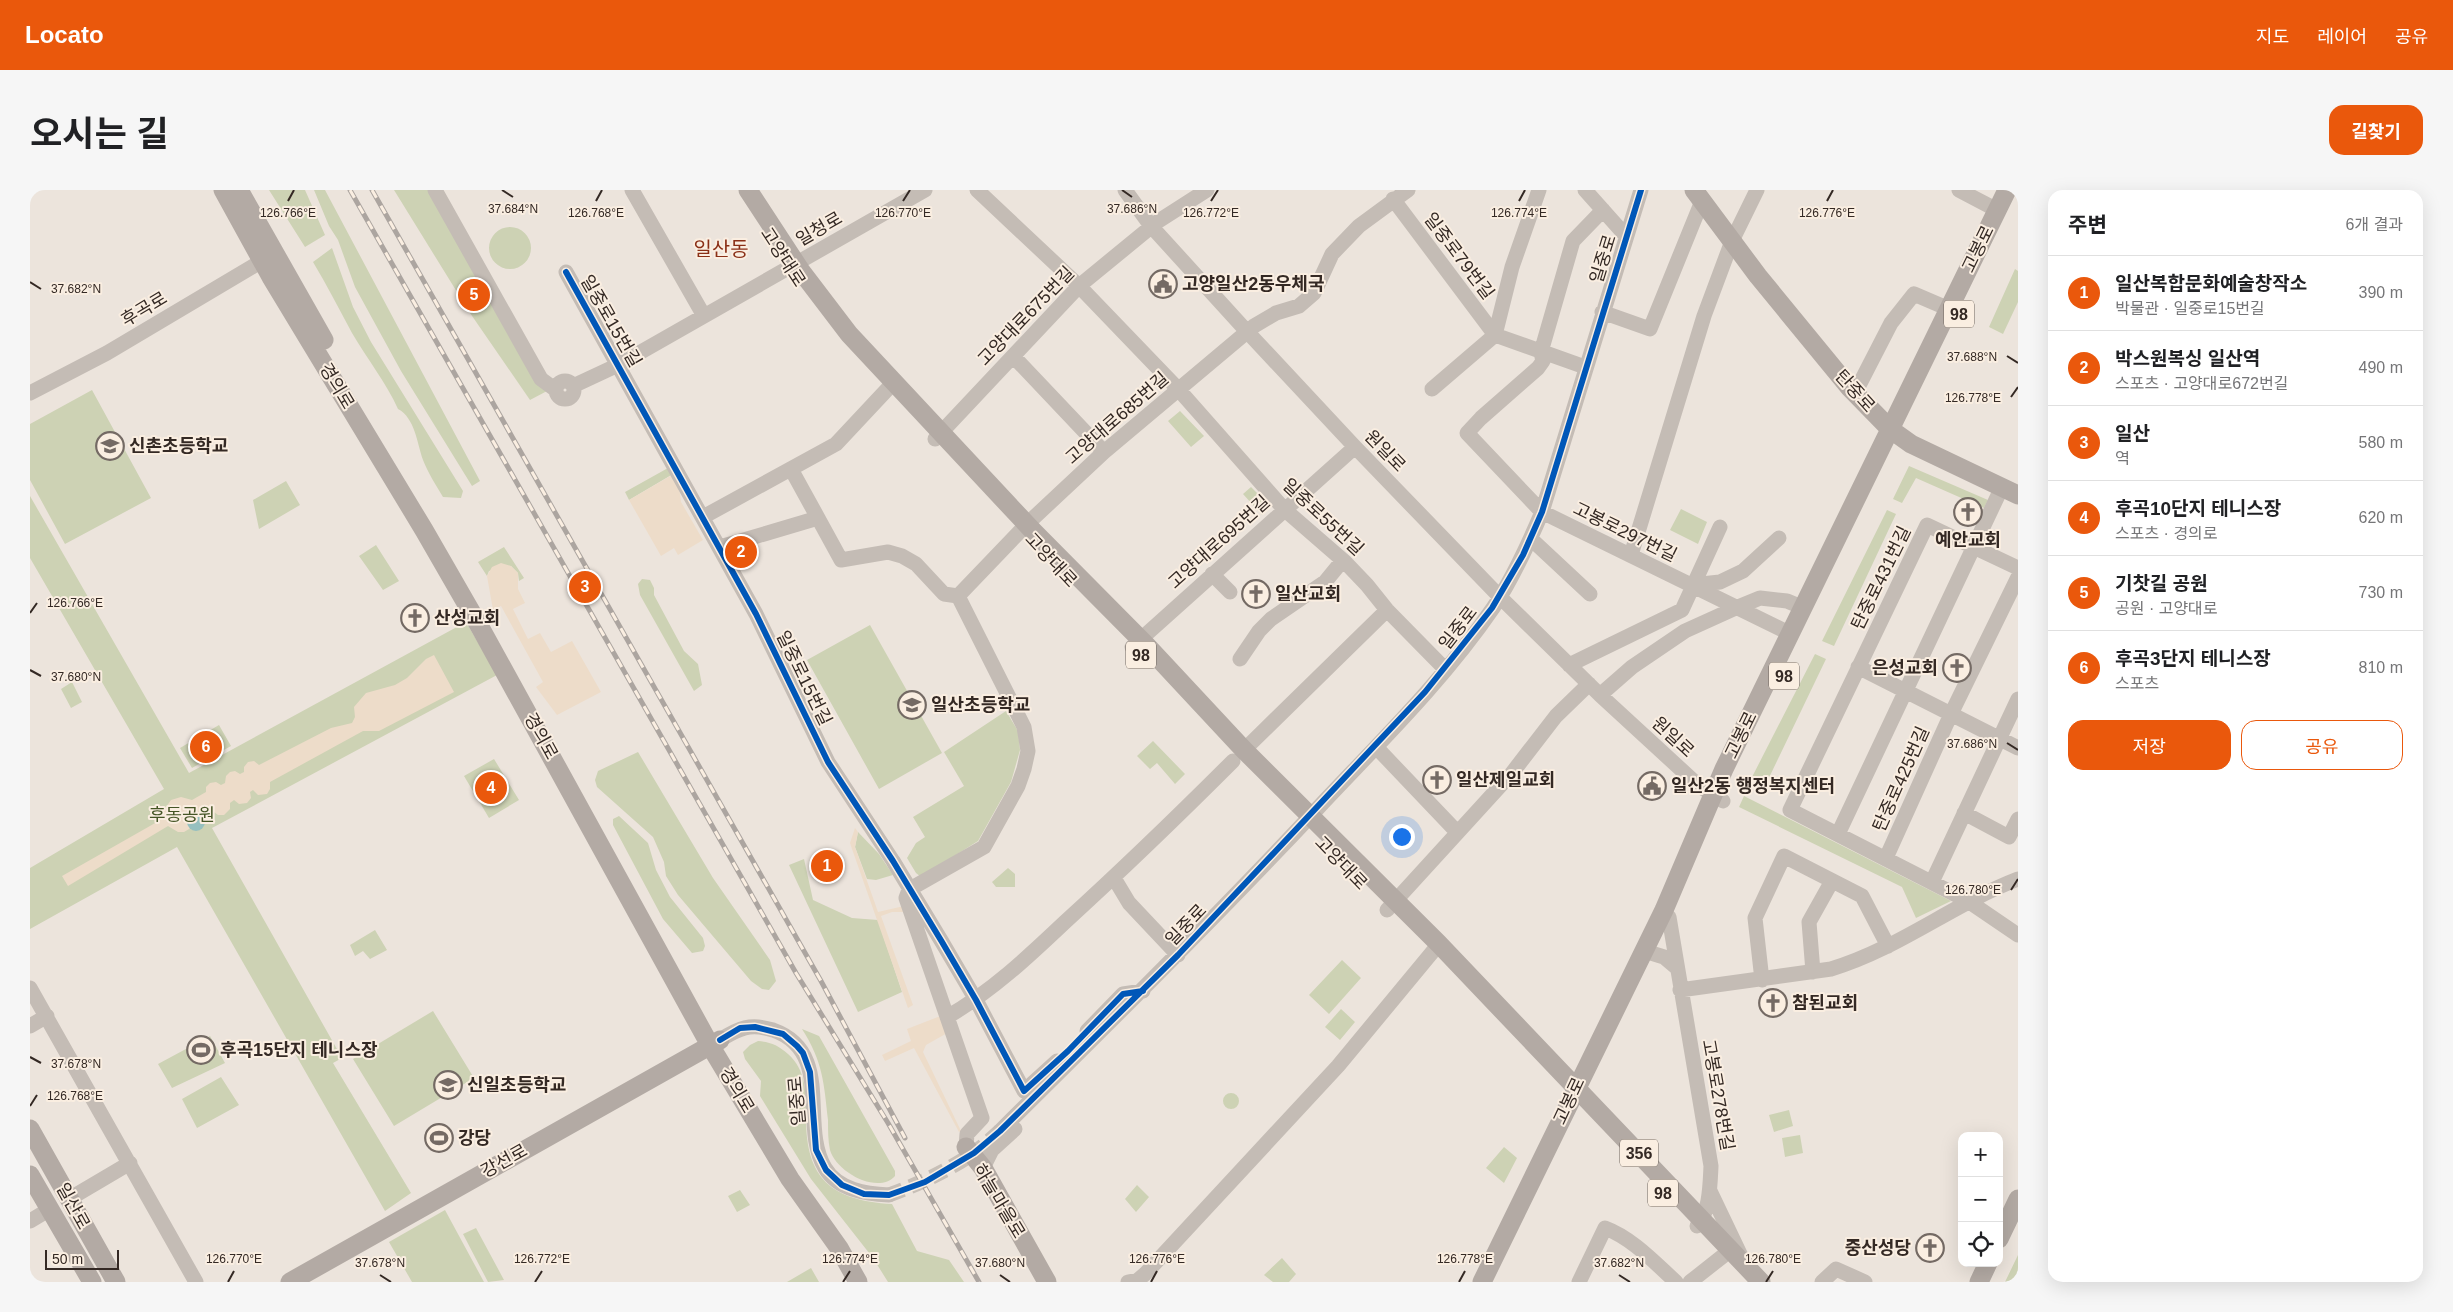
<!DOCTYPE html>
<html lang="ko">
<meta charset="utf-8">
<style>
body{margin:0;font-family:Helvetica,"Noto Sans KR",sans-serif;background:#f6f6f6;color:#202124}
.controls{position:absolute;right:15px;bottom:15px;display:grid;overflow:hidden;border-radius:10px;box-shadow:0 5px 20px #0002}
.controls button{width:45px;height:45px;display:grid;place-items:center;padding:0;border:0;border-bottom:1px solid #e0e0e0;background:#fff;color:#202124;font:25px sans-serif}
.scale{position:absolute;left:15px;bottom:12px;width:74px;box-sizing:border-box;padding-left:5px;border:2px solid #342924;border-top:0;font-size:14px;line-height:18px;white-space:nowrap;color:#342924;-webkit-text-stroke:4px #faeee1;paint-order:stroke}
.you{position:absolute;left:1371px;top:646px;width:18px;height:18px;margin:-12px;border:4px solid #fff;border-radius:50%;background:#1a73e8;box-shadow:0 0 0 8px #1a73e833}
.badge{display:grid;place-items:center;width:32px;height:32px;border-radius:50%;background:#ea580c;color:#fff;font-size:16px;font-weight:700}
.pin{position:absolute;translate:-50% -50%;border:2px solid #fff;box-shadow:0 1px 5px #0006}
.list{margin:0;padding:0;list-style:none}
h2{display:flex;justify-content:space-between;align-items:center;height:65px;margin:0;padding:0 20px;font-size:21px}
h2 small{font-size:16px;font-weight:400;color:#757577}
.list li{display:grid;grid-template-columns:32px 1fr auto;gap:15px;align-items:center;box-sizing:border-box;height:75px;padding:0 20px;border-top:1px solid #e0e0e0}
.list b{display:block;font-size:19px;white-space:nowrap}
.list p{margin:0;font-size:16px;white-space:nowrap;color:#757577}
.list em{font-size:16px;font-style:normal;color:#757577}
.actions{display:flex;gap:10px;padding:15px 20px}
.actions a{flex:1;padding:11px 0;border:1px solid #ea580c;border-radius:15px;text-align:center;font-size:18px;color:#ea580c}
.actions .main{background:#ea580c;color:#fff}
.icon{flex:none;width:28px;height:28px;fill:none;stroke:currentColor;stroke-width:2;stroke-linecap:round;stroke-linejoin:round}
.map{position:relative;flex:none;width:1988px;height:1092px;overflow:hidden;border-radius:15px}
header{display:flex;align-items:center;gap:30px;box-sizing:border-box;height:70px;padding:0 25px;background:#ea580c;color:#fff}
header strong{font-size:24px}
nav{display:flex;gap:28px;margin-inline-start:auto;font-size:18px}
.intro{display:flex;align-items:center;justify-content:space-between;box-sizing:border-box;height:120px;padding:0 30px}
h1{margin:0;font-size:35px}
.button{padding:12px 22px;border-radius:15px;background:#ea580c;color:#fff;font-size:18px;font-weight:700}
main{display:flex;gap:30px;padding:0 30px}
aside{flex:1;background:#fff;border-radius:15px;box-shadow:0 5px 20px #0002}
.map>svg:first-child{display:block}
.green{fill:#cdd2b4}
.plaza{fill:#eddcc9}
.water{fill:#96c0bf}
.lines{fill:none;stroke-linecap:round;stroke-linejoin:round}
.minor-tunnel{stroke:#c7bfb7;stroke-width:15;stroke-dasharray:15 8;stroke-linecap:butt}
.minor{stroke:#c4bcb5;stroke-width:15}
.major{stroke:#b3aaa4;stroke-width:19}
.rail-casing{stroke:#aca5a0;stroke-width:5}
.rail{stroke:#faeee1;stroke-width:3;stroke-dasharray:9;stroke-linecap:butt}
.cycleway-casing{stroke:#faeee1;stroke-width:9}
.cycleway{stroke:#0057b8;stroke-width:6}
.ticks{fill:none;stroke:#342924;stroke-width:2}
.labels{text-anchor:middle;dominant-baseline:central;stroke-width:4;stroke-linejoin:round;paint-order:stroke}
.shield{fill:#faeee1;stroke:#6f645d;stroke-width:1}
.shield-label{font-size:16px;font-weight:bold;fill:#342924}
.street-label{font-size:18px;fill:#342924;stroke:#faeee1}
.poi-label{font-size:18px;font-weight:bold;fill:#342924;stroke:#faeee1;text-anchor:start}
.park-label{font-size:18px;fill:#455526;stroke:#faeee1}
.quarter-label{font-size:20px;fill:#8a2f16;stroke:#faeee1}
.ticks-label{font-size:12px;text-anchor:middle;fill:#342924;stroke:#faeee1;stroke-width:4;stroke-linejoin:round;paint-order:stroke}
</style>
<header>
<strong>Locato</strong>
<nav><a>지도</a><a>레이어</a><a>공유</a></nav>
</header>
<div class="intro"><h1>오시는 길</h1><a class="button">길찾기</a></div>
<main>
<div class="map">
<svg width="1988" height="1092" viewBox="0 0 1988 1092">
<rect width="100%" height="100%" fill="#ece4dc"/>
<path class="green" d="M239,0H275L295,45L275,57Z
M284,0H295L450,291L442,296L371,181L325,97L308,50L299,36Z
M364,0H399L517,201L500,210L440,123Z
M459 58a21 21 0 1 1 42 0a21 21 0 1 1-42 0Z
M302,58L323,117L341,152L433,301L431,308L413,307C406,295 398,283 393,270C387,253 385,228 368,219C356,192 337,169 322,143C309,119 297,95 283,72Z
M1985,79L1988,81V112L1973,144L1959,137Z
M62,200L121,308L35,354L0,290V234Z
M1150,221L1174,246L1161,257L1138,231Z
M1879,276L1958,310L1954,318L1886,288L1872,313L1863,309Z
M638,278L643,284L599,310L595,302Z
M256,291L270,315L229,339L223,310Z
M1221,297L1241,317L1232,325L1213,304Z
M0,306L159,583L436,432L467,485L182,638L312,868L303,873L381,1003L355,1021L147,657L0,739V678L134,599L0,368Z
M1651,319L1677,332L1668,354L1640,340Z
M1857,320L1866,324L1804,456L1792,451Z
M346,355L369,391L353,400L329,366Z
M474,357L494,388L489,391L488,383L481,376L459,381L457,386L448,372Z
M612,389L620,390L624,398V405L654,461L668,474L672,495L664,501L610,405L608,394Z
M840,435L912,563L849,599L777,470Z
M1785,464L1796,469L1735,596L1721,589Z
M42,492L52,512L41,518L31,499Z
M976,521L988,541L990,560L981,592L948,651L891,687L886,683L877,668L886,653L895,647L883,627L934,596L914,562Z
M189,535L201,556L162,578L150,558Z
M1123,551L1155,584L1145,594L1127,573L1120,579L1107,566Z
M608,562L683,688L740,770L746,791L739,800L732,799L721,791L648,705L636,686L634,672L623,647L567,597L565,590L568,581Z
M464,569L489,610L459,628L434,586Z
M1714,606L1921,711L1886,728L1872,697L1709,617Z
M589,626L618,653L626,680L640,707L673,748L675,756L673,761L662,763L633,729L583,635V629Z
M828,642L849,664L863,685L846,690L837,689L825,657Z
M774,669L783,710L822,728L848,730L872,802L828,822L759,675Z
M978,678L985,684V697H966L962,692Z
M345,740L357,760L340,769L333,761L325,766L320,755Z
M1312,770L1331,788L1299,824L1279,805Z
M1311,819L1325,832L1310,850L1295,837Z
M403,821L444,888L364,936L323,869Z
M772,839L789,846L865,981V986C848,1005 806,982 800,960C798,951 798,940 798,930C794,893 793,872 772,839Z
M180,846L195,873L142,898L128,874Z
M728,851C741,852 748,855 758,864C776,880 776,902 776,924C775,988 800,1010 862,1014L887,1061L919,1070L934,1092H858L843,1068L781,989L730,906L731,891L715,869L713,862L720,855Z
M191,887L209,915L167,938L152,909Z
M1193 911a8 8 0 1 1 16 0a8 8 0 1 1-16 0Z
M1759,920L1763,936L1744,942L1739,925Z
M1770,945L1773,963L1755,967L1752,948Z
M1474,957L1487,968L1474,993L1456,978Z
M1107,995L1119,1007L1106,1022L1095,1009Z
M710,1000L720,1015L707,1022L698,1006Z
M415,1020L454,1092H382L359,1052Z
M446,1038L474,1090L458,1092L433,1044Z
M1988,1065V1092H1975Z
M1252,1068L1266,1084L1259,1092H1243L1234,1085Z
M781,1078L789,1092H757Z"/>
<path class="plaza" d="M642,285L648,288L651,312L673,350L648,365L644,358L631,366L599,310Z
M471,373L481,376L488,383V399L495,413L483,419L498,449L510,443L521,462L542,451L571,502L527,525L506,497L513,492L471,416L463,420L457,386L462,377Z
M404,465L424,502L349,541H333L240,592V599L237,604L228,605L223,600L220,602L221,608L217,613L209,614L204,610L200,613V619L194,625H188L184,622L173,626L164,636L154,642H148L138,636L38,696L32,686L134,628V620L141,610L151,607L162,610L176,602V597L180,593L186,592L191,595L195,593L196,586L200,582L205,581L210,584L214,582V577L218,572L224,571L229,575L301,538L322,533L325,527L324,517L336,503L365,495L377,488L396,469Z
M825,638L828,642L825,657L848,722L874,716L876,722H862L851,726L883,815L878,818L822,659L820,653Z
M913,825L919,842L896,855L893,862L931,941L929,942L884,858L855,871L852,865L881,851L877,839Z"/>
<path class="water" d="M157 632a9 9 0 1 1 18 0a9 9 0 1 1-18 0Z"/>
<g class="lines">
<path class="minor-tunnel" d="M859,1005C899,990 938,972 970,941"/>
<path class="minor" d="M405,0L511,189L526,200
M602,0L674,126
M947,0L1049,96L1149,200L1254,319L1315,372L1337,395L1357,420L1415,479
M1095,0L1121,36L1211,135L1325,257L1470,407L1570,505L1669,596L1693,611
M1555,0L1596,46
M1929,0L1967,20
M1363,9L1465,145L1555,177
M1573,20L1543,51L1511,162L1513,171L1508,178L1451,228L1437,243L1512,322L1761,444
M536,82L726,424L798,572L863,671L912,752L946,810L994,901L1027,871
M1572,122L1620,139L1672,11
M983,166L1074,262
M526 200a9 9 0 1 1 18 0a9 9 0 1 1-18 0Z
M543,196L588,175L895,0
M1402,199L1465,145L1482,77L1509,0
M0,203L77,163L242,65
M1825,203L1861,133L1884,104L1919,119
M905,249L1049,96L1127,32L1177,0
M673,327L806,254L865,191
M788,328L811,370L858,362L872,366L886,374L914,404L928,406
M1501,349L1560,404
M690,357L788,328L761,279
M1601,365L1674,126L1702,51L1727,0
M1988,378L1897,335L1760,620L1938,711L1988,745
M1182,384L1200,402
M1662,395L1690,392L1713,381L1749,348
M928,406L997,334L1074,262L1224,136L1246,123L1269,116L1284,103L1302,64L1329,36L1378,0
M1102,457L1325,257
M1210,469L1229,441L1241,429L1295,392L1313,370
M1539,475L1652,420L1690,337
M1828,477L1988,558
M1570,505L1602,477L1655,441L1708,417L1730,408L1757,411L1774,418
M1346,557L1427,642
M1214,560L1357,420
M1934,623L1979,647L1988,629
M1808,644L1972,297
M1856,668L1921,524L1988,387
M1084,688L1099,713L1148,765
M1902,692L1988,509
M880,699L954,657L988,596L994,579L998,561L994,537L928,406
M879,700L876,708L952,928L937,944L936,957
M1357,720L1482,583L1526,526L1559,494
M1639,727L1681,976C1680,995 1680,1022 1667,1036
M1621,763L1634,767L1647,778
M1783,782L1779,732L1802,691
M1732,790L1725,728L1754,666L1832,706L1858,756
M0,798L166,1092
M1650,800L1801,779C1868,759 1923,714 1988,689
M917,827C962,801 998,767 1035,732C1092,680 1148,626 1203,571
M0,836L17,826
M1057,841L1093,804L1113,801
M690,850C709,838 720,833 743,840C805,862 769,935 795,978C808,1000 836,1004 859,1005
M970,941C1077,835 1184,729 1288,618C1348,554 1413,491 1463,418C1483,388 1498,355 1512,322L1611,0
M953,978L962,960L985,939
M1680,1001L1711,1066
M39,1009L100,973
M0,1031L20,1019
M1098,1092L1108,1090L1115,1084L1308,876L1409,754
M1549,1092L1575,1038C1602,1048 1625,1073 1646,1092
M1660,1092L1693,1066
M1792,1092L1806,1079L1835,1092"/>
<path class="major" d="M193,0L241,87L394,340L451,439L681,857L760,989L809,1058L828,1092
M209,0L294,150
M718,0L771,81L819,144L1003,341L1118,457L1214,560L1409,754L1731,1092
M1664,0L1728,86L1819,197L1860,239L1881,254L1988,305
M0,939L86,1092
M936,957L953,978L1017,1092
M0,985L62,1092
M1969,1049L1988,1009
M260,1092L690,850
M1452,1092L1634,720L1694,579L1977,0
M1949,1092L1958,1073"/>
<defs>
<path id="rail" d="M320,0L766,783L858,933L949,1092
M342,0L791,791L875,948"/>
</defs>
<use href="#rail" class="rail-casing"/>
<use href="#rail" class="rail"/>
<defs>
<path id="cycleway" d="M536,82L726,424L798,572L863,671L912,752L946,810L994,901L1038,861L1093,804L1113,801
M690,850L710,838L725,837L753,844L767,856L773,863L780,882L786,960L796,980L812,995L834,1004L859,1005L895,992L944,963L970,941L1148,765L1395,502L1462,418L1493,365L1512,322L1611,0"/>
</defs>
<use href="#cycleway" class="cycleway-casing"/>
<use href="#cycleway" class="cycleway"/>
</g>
<path class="ticks" d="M472,0L483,7M1092,0L1102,7M258,11L264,0M566,11L572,0M873,11L880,0M1181,11L1188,0M1489,11L1495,0M1797,11L1803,0M0,92L11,99M1977,166L1988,173M1981,207L1988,197M0,423L7,413M0,480L11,486M1977,553L1988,560M1981,700L1988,689M0,867L11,873M0,916L7,905M350,1085L361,1092M970,1085L980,1092M1589,1085L1600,1092M198,1092L204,1081M505,1092L512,1081M813,1092L820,1081M1121,1092L1127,1081M1429,1092L1435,1081M1736,1092L1743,1081"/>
<defs>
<symbol id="civic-ring" viewBox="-11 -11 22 22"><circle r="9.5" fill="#faeee1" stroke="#746a64" stroke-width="1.5"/><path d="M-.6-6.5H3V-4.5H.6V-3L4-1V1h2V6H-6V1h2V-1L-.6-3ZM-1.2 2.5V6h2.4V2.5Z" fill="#746a64"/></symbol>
<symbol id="school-ring" viewBox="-11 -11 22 22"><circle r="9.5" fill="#faeee1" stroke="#746a64" stroke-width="1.5"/><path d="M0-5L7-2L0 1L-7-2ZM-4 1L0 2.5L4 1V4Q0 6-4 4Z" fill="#746a64"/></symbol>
<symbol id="church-ring" viewBox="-11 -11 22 22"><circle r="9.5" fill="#faeee1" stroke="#746a64" stroke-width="1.5"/><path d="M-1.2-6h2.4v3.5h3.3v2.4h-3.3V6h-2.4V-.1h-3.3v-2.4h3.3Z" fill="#746a64"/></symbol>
<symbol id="stadium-ring" viewBox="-11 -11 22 22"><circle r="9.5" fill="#faeee1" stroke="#746a64" stroke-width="1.5"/><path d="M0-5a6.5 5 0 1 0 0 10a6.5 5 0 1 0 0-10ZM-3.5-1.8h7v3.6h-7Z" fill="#746a64"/></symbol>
</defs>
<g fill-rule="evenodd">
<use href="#civic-ring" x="1117" y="78" width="32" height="32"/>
<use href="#school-ring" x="64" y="240" width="32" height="32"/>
<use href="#church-ring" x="1922" y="306" width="32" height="32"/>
<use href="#church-ring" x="1210" y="388" width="32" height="32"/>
<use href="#church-ring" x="369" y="412" width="32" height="32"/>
<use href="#church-ring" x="1911" y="462" width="32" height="32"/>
<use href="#school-ring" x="866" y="499" width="32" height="32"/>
<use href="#church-ring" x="1391" y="574" width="32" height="32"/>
<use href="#civic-ring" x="1606" y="580" width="32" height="32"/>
<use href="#church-ring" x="1727" y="797" width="32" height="32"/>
<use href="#stadium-ring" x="155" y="844" width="32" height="32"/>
<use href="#school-ring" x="402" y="879" width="32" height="32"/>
<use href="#stadium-ring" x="393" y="932" width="32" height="32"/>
<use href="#church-ring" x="1884" y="1042" width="32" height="32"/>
</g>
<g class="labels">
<g class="shield">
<rect x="1914" y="110.5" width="30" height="27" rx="4"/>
<rect x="1096" y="451.5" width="30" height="27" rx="4"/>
<rect x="1739" y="472.5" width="30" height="27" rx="4"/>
<rect x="1590" y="949.5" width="38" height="27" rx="4"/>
<rect x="1618" y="989.5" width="30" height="27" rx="4"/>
</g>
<g class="shield-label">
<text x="1929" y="124">98</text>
<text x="1111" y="465">98</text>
<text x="1754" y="486">98</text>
<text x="1609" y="963">356</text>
<text x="1633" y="1003">98</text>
</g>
<g class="street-label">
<text transform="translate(789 39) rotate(-30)">일청로</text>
<text transform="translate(1948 59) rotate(-64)">고봉로</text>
<text transform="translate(1429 66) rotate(53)">일중로79번길</text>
<text transform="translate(753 67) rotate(57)">고양대로</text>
<text transform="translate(1573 69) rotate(-73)">일중로</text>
<text transform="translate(114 119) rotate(-31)">후곡로</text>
<text transform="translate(996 126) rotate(-46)">고양대로675번길</text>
<text transform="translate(581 131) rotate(60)">일중로15번길</text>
<text transform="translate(307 196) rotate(59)">경의로</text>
<text transform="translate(1825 201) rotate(48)">탄중로</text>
<text transform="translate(1087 228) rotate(-41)">고양대로685번길</text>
<text transform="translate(1355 261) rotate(46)">원일로</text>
<text transform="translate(1293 327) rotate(43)">일중로55번길</text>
<text transform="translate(1595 342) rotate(26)">고봉로297번길</text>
<text transform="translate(1189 352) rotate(-42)">고양대로695번길</text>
<text transform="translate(1021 370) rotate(47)">고양대로</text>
<text transform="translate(1851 388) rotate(-64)">탄중로431번길</text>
<text transform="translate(1428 438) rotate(-52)">일중로</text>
<text transform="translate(774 488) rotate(64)">일중로15번길</text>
<text transform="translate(1711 545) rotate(-64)">고봉로</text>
<text transform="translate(511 546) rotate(61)">경의로</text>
<text transform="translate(1643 547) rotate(43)">원일로</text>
<text transform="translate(1871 589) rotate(-66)">탄중로425번길</text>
<text transform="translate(1311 673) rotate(46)">고양대로</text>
<text transform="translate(1156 735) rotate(-46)">일중로</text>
<text transform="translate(707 900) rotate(59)">경의로</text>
<text transform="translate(1688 905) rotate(80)">고봉로278번길</text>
<text transform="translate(767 911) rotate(-95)">일중로</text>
<text transform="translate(1539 911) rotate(-65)">고봉로</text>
<text transform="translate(474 971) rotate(-29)">강선로</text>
<text transform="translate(969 1011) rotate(59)">하늘마을로</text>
<text transform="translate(43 1016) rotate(61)">일산로</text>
</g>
<g class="poi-label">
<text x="1152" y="94">고양일산2동우체국</text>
<text x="99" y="256">신촌초등학교</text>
<text x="1938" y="350" text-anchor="middle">예안교회</text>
<text x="1245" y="404">일산교회</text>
<text x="404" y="428">산성교회</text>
<text x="1908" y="478" text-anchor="end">은성교회</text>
<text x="901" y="515">일산초등학교</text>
<text x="1426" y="590">일산제일교회</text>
<text x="1641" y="596">일산2동 행정복지센터</text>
<text x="1762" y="813">참된교회</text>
<text x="190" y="860">후곡15단지 테니스장</text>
<text x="437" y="895">신일초등학교</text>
<text x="428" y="948">강당</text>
<text x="1881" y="1058" text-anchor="end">중산성당</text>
</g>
<g class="park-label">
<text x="152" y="625">후동공원</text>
</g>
<g class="quarter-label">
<text x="691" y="59">일산동</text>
</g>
</g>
<g class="ticks-label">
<text x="483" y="23">37.684°N</text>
<text x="1102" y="23">37.686°N</text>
<text x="258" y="27">126.766°E</text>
<text x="566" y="27">126.768°E</text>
<text x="873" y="27">126.770°E</text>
<text x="1181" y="27">126.772°E</text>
<text x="1489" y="27">126.774°E</text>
<text x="1797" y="27">126.776°E</text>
<text x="46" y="103">37.682°N</text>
<text x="1942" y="171">37.688°N</text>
<text x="1943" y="212">126.778°E</text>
<text x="45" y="417">126.766°E</text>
<text x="46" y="491">37.680°N</text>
<text x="1942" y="558">37.686°N</text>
<text x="1943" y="704">126.780°E</text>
<text x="46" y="878">37.678°N</text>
<text x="45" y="910">126.768°E</text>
<text x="204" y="1073">126.770°E</text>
<text x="512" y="1073">126.772°E</text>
<text x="820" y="1073">126.774°E</text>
<text x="1127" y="1073">126.776°E</text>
<text x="1435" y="1073">126.778°E</text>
<text x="1743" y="1073">126.780°E</text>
<text x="350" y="1077">37.678°N</text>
<text x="970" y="1077">37.680°N</text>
<text x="1589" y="1077">37.682°N</text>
</g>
</svg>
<div class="controls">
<button>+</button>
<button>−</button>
<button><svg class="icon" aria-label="locate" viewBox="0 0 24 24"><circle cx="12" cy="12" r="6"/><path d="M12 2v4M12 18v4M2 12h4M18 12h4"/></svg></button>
</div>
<div class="scale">50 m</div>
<div class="you"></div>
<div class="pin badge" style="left:797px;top:676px">1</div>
<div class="pin badge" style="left:711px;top:362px">2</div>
<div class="pin badge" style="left:555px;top:397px">3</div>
<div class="pin badge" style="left:461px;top:598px">4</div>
<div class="pin badge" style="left:444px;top:105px">5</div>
<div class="pin badge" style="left:176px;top:557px">6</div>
</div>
<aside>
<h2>주변<small>6개 결과</small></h2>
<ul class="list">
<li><span class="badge">1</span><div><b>일산복합문화예술창작소</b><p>박물관 · 일중로15번길</p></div><em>390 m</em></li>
<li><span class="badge">2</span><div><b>박스원복싱 일산역</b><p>스포츠 · 고양대로672번길</p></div><em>490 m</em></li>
<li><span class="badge">3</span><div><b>일산</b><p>역</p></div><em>580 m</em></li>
<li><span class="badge">4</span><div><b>후곡10단지 테니스장</b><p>스포츠 · 경의로</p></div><em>620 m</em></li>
<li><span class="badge">5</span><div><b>기찻길 공원</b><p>공원 · 고양대로</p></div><em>730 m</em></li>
<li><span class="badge">6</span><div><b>후곡3단지 테니스장</b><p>스포츠</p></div><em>810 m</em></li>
</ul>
<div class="actions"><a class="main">저장</a><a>공유</a></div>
</aside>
</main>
